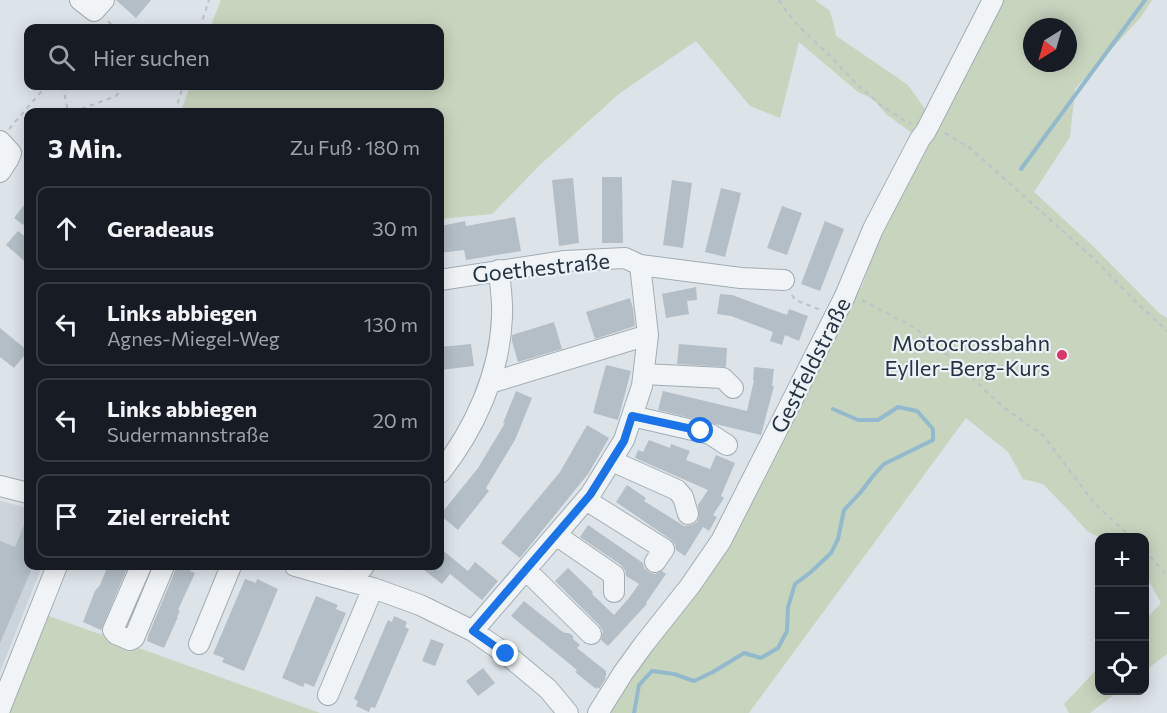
<!DOCTYPE html>
<html lang="de">
<meta charset="utf-8">
<style>
body{margin:0;font-family:Commissioner,sans-serif;background:#242831;color:#f1f3f6}
.controls{position:absolute;right:18px;bottom:18px;display:grid;overflow:hidden;border-radius:12px;box-shadow:0 3px 15px #0003}
.controls button{width:54px;height:54px;display:grid;place-items:center;padding:0;border:0;border-bottom:2px solid #363941;background:#171b24;color:#f1f3f6;font:30px sans-serif}
.compass{position:absolute;left:1023px;top:18px;width:54px;height:54px;border-radius:50%;background:#171b24;box-shadow:0 3px 15px #0003;rotate:217deg}
.stop{position:absolute;width:18px;height:18px;margin:-14px;border:4px solid #1a73e8;border-radius:50%;background:#fff}
.stop.end{background:#1a73e8;border-color:#fff;box-shadow:0 2px 6px #0008}
.list{margin:0;padding:0;list-style:none}
h2{display:flex;justify-content:space-between;align-items:center;height:78px;margin:0;padding:0 24px;font-size:26px}
h2 small{font-size:20px;font-weight:400;color:#9ea1a6}
.list li{display:grid;grid-template-columns:39px 1fr auto;gap:18px;align-items:center;box-sizing:border-box;height:84px;margin:0 12px 12px;padding:0 12px;border:2px solid #363941;border-radius:12px}
.list b{display:block;font-size:22px;white-space:nowrap}
.list p{margin:0;font-size:20px;white-space:nowrap;color:#9ea1a6}
.list em{font-size:20px;font-style:normal;color:#9ea1a6}
.icon{flex:none;width:33px;height:33px;fill:none;stroke:currentColor;stroke-width:2;stroke-linecap:round;stroke-linejoin:round}
.map{position:relative;flex:none;width:1167px;height:713px;overflow:hidden}
.search{position:absolute;background:#171b24;box-shadow:0 3px 15px #0003;left:24px;top:24px;width:420px;height:66px;display:flex;align-items:center;gap:15px;box-sizing:border-box;padding:0 21px;border-radius:12px;color:#9ea1a6;font-size:22px}
.panel{position:absolute;background:#171b24;box-shadow:0 3px 15px #0003;left:24px;top:108px;width:420px;height:462px;border-radius:12px}
.map>svg:first-child{display:block}
.built{fill:#cbd3db}
.green{fill:#c7d4be;fill-rule:evenodd}
.lines{fill:none;stroke-linecap:round;stroke-linejoin:round}
.stream{stroke:#94b9cd;stroke-width:4}
.building{fill:#b4bec6}
.minor-casing{stroke:#a2acb3;stroke-width:22}
.path{stroke:#bcc2c8;stroke-width:2;stroke-dasharray:4.5 4.5;stroke-linecap:butt}
.minor{stroke:#f1f4f7;stroke-width:20}
.route{stroke:#1a73e8;stroke-width:8}
.poi-dot{fill:#db3569;stroke:#edf2f6;stroke-width:2}
.labels{text-anchor:middle;dominant-baseline:central;stroke-width:4.5;stroke-linejoin:round;paint-order:stroke}
.street-label{font-size:22px;fill:#253441;stroke:#edf2f6}
.poi-label{font-size:22px;fill:#253441;stroke:#edf2f6;text-anchor:end}
</style>
<div class="map">
<svg width="1167" height="713" viewBox="0 0 1167 713">
<rect width="100%" height="100%" fill="#dde4e9"/>
<path class="built" d="M0,501L28,508V566H42L0,672Z"/>
<path class="green" d="M221,0H815L830,11L836,34L835,35L908,85L932,119L993,0H1152L1141,17L1075,89L1070,137L1034,192L1094,247L1160,314L1167,318V654L1145,671V620L1161,603L1145,574L1144,538L1100,537L1088,532L1070,512L1043,484L1023,479L1008,452L966,418L749,713H600L690,586L844,300L862,287L880,232L920,139L886,114L873,99L858,92L799,42L780,118L750,106L696,41L620,93L541,164L492,214L440,219V112H181L190,86H440V28H210ZM1032,27H1068V63H1032Z
M38,612L320,713H0Z
M1099,667L1100,690L1119,691L1090,713H1069L1064,704Z"/>
<g class="lines">
<path class="stream" d="M1021,169L1145,0
M634,713L639,685L652,671L674,674L694,681L713,672L744,653L761,658L778,648L787,631L788,607L795,584L811,572L831,553L838,539L844,510L860,493L873,476L884,464L933,440V429L917,411L898,407L878,420H858L833,409"/>
</g>
<path class="building" d="M116,0H151L136,18Z
M602,177H622L623,243H602Z
M573,178L579,243L559,246L552,180Z
M672,180L692,183L683,248L663,245Z
M721,188L741,193L725,257L705,252Z
M28,200V218L23,225L14,218Z
M782,206L802,213L787,255L767,248Z
M515,217L521,251L466,260L464,250L440,253V228H441V226L465,221L466,226Z
M825,221L844,229L820,291L801,284Z
M18,231L28,239V264L6,245Z
M696,287L697,300L687,301L689,314L666,318L662,294Z
M720,294L732,295L787,315L789,309L808,316L799,341L785,335L782,345L770,341L773,332L731,316L717,314Z
M630,298L633,308L635,326L595,339L586,312Z
M554,322L562,349L518,362L512,341V335Z
M0,328L28,351L14,368L0,357Z
M471,344L474,366L440,370V347Z
M679,344L727,348L726,367L677,364Z
M606,365L631,371L618,420L593,413Z
M754,367L774,369L772,386H774L761,435L658,410L663,391L747,411L754,380H753Z
M516,391L532,398L528,408L515,440L486,488L489,491L458,530L440,515L478,468L505,423H503Z
M587,425L609,438L588,474L520,558L501,543L560,472Z
M649,440L670,448L671,444L690,451L686,460L710,469L716,455L735,463L721,496L724,498L713,515L717,517L709,531L703,527L685,556L676,550L675,544L670,539L616,502L627,485L646,498L644,501L684,526L692,525L697,522L699,517L698,505L708,490L635,458L638,450L643,452Z
M28,515V566H33L0,643V541L15,547Z
M588,525L643,563L644,568L649,572L655,574L662,571L666,574L646,603L647,604L608,646L601,640L603,631L599,625L555,581L568,568L593,592L592,594L614,615L629,598L639,584L626,576L625,570L621,565L580,537Z
M440,548L468,571L475,562L498,581L482,600L450,574L442,584L419,566H440Z
M108,566H128L101,630L83,622L95,591L100,585Z
M176,566H192L190,571L195,573L178,610L180,611L177,617H178L164,648L147,641L148,636L175,571Z
M245,579L256,583L257,579L278,589L244,671L222,662L224,658L213,654Z
M316,596L338,605L336,609L346,613L314,687L305,683L303,687L282,678Z
M524,601L560,630L565,633H569L573,636V639L580,645L577,648L606,671V676L605,678H606L599,689L597,687L596,689L575,672L577,670L511,616Z
M394,616L407,622L405,627L409,629L375,708L371,707L369,712L356,706L358,701L354,699L388,620L392,622Z
M431,639L444,644L435,666L422,661Z
M483,668L495,683L478,696L466,681Z"/>
<g class="lines">
<defs>
<path id="minor" d="M80,0L94,11L104,0
M0,141L11,153L8,160L0,172
M440,280L565,261L625,258L640,265L741,278L784,280
M644,374L723,378L733,388
M490,383L648,335
M632,416L710,434L727,445
M612,461L677,490L683,497L688,514
M440,473C475,429 500,373 502,317C503,301 500,285 499,270
M0,486L28,493
M586,500L664,549L655,562
M556,535L614,575V592
M141,566L113,630L116,634L130,640L134,638L164,566
M295,566L373,588L420,605L473,631L506,654L548,689L568,713
M526,570L591,634
M351,582L364,566
M473,631L590,495L624,440L642,386L648,335L640,265
M199,644L231,566
M328,695L373,588
M0,709L57,566
M598,713L623,673L644,644L690,586L721,541L845,296L873,229L920,139L926,131L993,0"/>
</defs>
<use href="#minor" class="minor-casing"/>
<path class="path" d="M779,0C785,9 791,18 799,26C808,36 819,45 829,55C855,83 877,106 911,124
M108,21L115,28
M200,28L209,0
M63,86L68,112
M73,112L116,96L124,86
M175,112L183,86
M9,129L46,86
M945,133L970,148L1093,258L1137,303L1167,331
M792,295L795,300L821,310
M862,300L915,328L952,359L1003,407L1044,436L1094,503L1132,538
M1144,550L1167,575"/>
<use href="#minor" class="minor"/>
</g>
<g class="lines">
<path class="route" d="M506,654L473,631L590,495L624,441L632,416L701,431"/>
</g>
<circle class="poi-dot" cx="1062" cy="355" r="6"/>
<g class="labels">
<g class="street-label">
<text transform="translate(541 267) rotate(-6)">Goethestraße</text>
<text transform="translate(810 365) rotate(-63)">Gestfeldstraße</text>
</g>
<g class="poi-label">
<text x="1050" y="342">Motocrossbahn<tspan x="1050" dy="25">Eyller-Berg-Kurs</tspan></text>
</g>
</g>
</svg>
<div class="controls">
<button>+</button>
<button>−</button>
<button><svg class="icon" aria-label="locate" viewBox="0 0 24 24"><circle cx="12" cy="12" r="6"/><path d="M12 2v4M12 18v4M2 12h4M18 12h4"/></svg></button>
</div>
<svg class="compass" viewBox="-18 -18 36 36"><path d="M0-13l5 13h-10z" fill="#e53935"/><path d="M0 13l5-13h-10z" fill="#9ea1a6"/></svg>
<div class="stop" style="left:701px;top:431px"></div>
<div class="stop end" style="left:506px;top:654px"></div>
<div class="search"><svg class="icon" aria-label="search" viewBox="0 0 24 24"><circle cx="10" cy="10" r="6"/><path d="M15 15l6 6"/></svg>Hier suchen</div>
<section class="panel">
<h2>3 Min.<small>Zu Fuß · 180 m</small></h2>
<ul class="list">
<li><svg class="icon" aria-label="ahead" viewBox="0 0 24 24"><path d="M12 20V5M6 11l6-6 6 6"/></svg><div><b>Geradeaus</b></div><em>30 m</em></li>
<li><svg class="icon" aria-label="left" viewBox="0 0 24 24"><path d="M17 20v-9H6M10 6l-5 5 5 5"/></svg><div><b>Links abbiegen</b><p>Agnes-Miegel-Weg</p></div><em>130 m</em></li>
<li><svg class="icon" aria-label="left" viewBox="0 0 24 24"><path d="M17 20v-9H6M10 6l-5 5 5 5"/></svg><div><b>Links abbiegen</b><p>Sudermannstraße</p></div><em>20 m</em></li>
<li><svg class="icon" aria-label="arrive" viewBox="0 0 24 24"><path d="M6 21V4h12l-3 4 3 4H6"/></svg><div><b>Ziel erreicht</b></div></li>
</ul>
</section>
</div>
